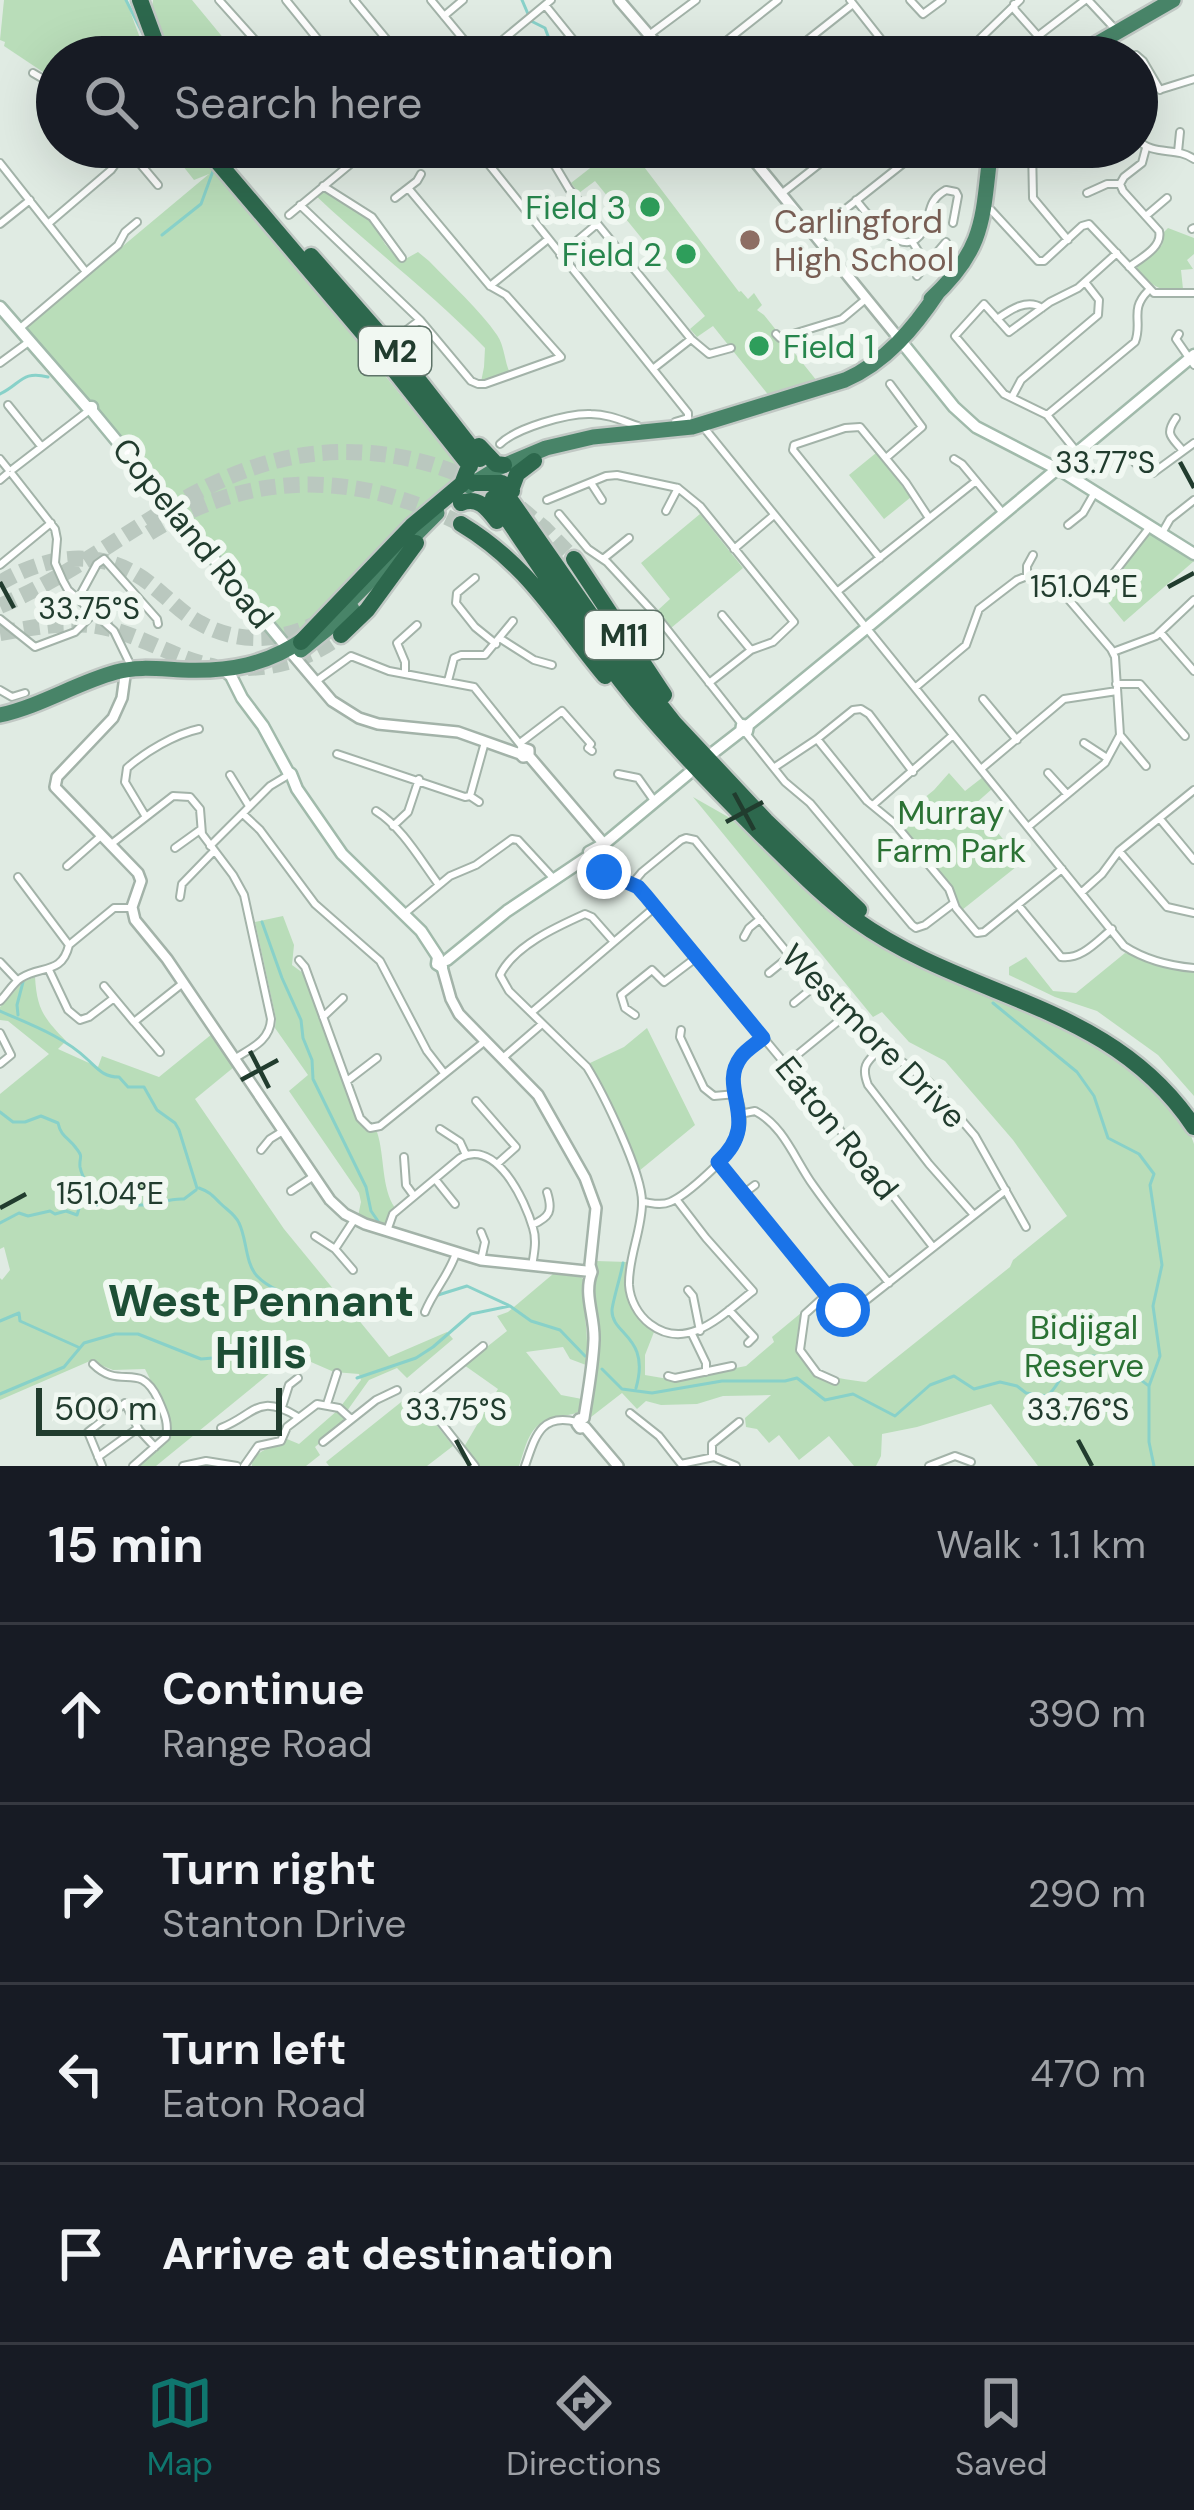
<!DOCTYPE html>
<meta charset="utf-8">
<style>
body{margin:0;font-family:"DM Sans",sans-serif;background:#242831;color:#f1f3f6}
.scale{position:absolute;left:36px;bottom:30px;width:246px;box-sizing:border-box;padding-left:12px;border:6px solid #213c2e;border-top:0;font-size:33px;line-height:42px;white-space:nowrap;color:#213c2e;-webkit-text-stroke:9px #f1f8f2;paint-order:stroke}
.stop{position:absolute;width:36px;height:36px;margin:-27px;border:9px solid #1a73e8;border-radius:50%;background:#fff}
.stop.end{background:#1a73e8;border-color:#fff;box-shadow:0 3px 12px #0008}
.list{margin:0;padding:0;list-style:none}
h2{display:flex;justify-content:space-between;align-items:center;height:156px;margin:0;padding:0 48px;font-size:51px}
h2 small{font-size:39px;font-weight:400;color:#9ea1a6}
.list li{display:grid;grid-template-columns:78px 1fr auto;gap:36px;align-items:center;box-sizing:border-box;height:180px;padding:0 48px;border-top:3px solid #363941}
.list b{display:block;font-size:45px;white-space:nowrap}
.list p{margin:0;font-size:39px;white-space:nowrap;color:#9ea1a6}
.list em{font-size:39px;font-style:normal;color:#9ea1a6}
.icon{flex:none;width:66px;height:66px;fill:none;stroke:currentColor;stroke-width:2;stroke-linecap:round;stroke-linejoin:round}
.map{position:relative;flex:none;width:1194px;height:1466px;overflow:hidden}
.search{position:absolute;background:#171b24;box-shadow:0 12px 48px #0002;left:36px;right:36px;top:36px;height:132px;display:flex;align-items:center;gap:30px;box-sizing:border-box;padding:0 42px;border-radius:66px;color:#9ea1a6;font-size:45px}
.sheet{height:876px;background:#171b24}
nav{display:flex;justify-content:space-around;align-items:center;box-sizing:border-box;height:168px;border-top:3px solid #363941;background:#171b24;font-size:33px;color:#9ea1a6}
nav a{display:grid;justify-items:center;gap:6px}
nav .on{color:#0f766e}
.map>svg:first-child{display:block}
.green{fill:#b9ddb9}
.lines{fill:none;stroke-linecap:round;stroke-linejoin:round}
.stream{stroke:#88d1c9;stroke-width:3}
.motorway-tunnel{stroke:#bac8bf;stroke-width:16;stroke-dasharray:16 8;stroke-linecap:butt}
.minor-casing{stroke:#a3b3a9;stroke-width:10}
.tertiary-casing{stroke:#a3b3a9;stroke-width:14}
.secondary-casing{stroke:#a1baab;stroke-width:15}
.trunk-casing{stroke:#c1c8c4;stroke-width:20}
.motorway-casing{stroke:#c1c8c4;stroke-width:21}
.minor{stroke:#fff;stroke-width:6}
.tertiary{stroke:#fff;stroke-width:9}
.secondary{stroke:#fff;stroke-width:10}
.trunk{stroke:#488468;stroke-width:15}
.motorway{stroke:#2d684d;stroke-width:16}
.route{stroke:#1a73e8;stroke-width:15}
.ticks{fill:none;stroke:#213c2e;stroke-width:4.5}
.leisure-dot{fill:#2e9e5b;stroke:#f1f8f2;stroke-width:4.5}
.education-dot{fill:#8d6e63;stroke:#f1f8f2;stroke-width:4.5}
.labels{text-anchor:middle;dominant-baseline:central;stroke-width:12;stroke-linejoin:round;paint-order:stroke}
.shield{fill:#f1f8f2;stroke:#5f7469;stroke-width:3}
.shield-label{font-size:30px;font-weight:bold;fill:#213c2e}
.leisure-label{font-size:33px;fill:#27864d;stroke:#f1f8f2;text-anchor:end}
.education-label{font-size:33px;fill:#785e54;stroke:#f1f8f2;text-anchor:start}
.street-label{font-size:33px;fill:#213c2e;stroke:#f1f8f2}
.park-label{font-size:33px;fill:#2b7234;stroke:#f1f8f2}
.district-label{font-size:45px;font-weight:bold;fill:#1d4e35;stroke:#f1f8f2}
.ticks-label{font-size:30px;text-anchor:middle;fill:#213c2e;stroke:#f1f8f2;stroke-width:12;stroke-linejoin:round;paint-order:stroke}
</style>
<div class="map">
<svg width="1194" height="1466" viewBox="0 0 1194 1466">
<rect width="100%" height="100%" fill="#e0ebe3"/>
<path class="green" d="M4,0H126L147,57H85L80,55L57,57V74L52,78L4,46L5,42L0,40Z
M153,0H192L239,57H176L174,54L165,53L152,7Z
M168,147H201L461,470L462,474L324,616L288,641L26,327L209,174L194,180Z
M595,147H629L739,292L741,291L748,299L754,293L762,305L757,310L764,315L817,381L770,397L713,326L697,337L690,329L705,316L595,181L579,193L571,183L603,158Z
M322,189L370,219L385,244L400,262L418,252L429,261C451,284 480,310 497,335C505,347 504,361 510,373L481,382L484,367L485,348C432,293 370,247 314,194Z
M1168,228L1194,238V254L1187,260L1193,269L1181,270L1183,289C1156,291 1155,288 1137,268V265L1162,245L1164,232Z
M876,453L911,497L884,519L849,475Z
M700,514L743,568L671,628L657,611L670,599L641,563Z
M1149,532L1194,561L1124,622L1101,594Z
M949,773L965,791L983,777L992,789L975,804L1018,858L1016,867L962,910L952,887L896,821L934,790Z
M693,797L730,818L810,892L912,964L1019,1004L1126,1060L1189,1130L1194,1144V1466H1038L991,1404L917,1427L882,1434L881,1456L876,1466H854L829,1436L799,1460L779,1435L769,1443L757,1429L746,1427L745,1418L771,1395L723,1396L697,1404L661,1405L646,1401L637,1409L622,1393L591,1417L600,1339L593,1295L596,1261L628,1262C625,1293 628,1313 654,1332L645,1355V1375L674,1380L746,1366L774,1342L772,1337L801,1313C800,1322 796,1335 798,1344C806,1376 840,1379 866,1382L1010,1267L1013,1260L1067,1216L1013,1140L945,1061L909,1042L882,1012L873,1017Z
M283,916L294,945L292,965L303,973L358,1119L365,1130L377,1132C385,1156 381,1188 395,1208L383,1226L358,1216L361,1202L359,1193L289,1091L308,1075L275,1028L276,1019L255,922Z
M1125,953L1194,972V1096L1158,1055L1097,1011L1055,997L1009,975V967L1026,957L1053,991L1076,993Z
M35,977C37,1010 44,1018 66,1041L58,1049L98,1067L102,1056L159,1077L212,1034L234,1067L195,1099L284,1229L389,1357L447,1332L453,1339L407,1378L397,1368L369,1380L347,1411L341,1406L361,1380L359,1374L334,1372L311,1362L281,1364L156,1466H137L171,1433V1421L145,1369L113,1370L90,1361L0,1400V1278L2,1280L10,1270L4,1247L0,1249V1094L49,1054L8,1021L0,1020V1007L23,982Z
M647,1028L695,1125L639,1171L625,1133L590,1063L624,1047Z
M553,1274L580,1276L583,1279C582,1308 590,1335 586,1365L570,1359L563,1347L526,1352L561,1395L582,1399L581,1411C571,1416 563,1415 552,1418C529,1424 526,1446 519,1466H480L464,1447L498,1389L464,1365L507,1331L497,1316L508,1312Z
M415,1391L418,1405L424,1409L453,1446L427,1466H329L326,1462Z
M338,1410L347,1420L315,1447L320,1455L306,1466H252L251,1461C263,1446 276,1448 287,1439L299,1444Z"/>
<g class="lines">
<path class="stream" d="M126,0L146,40
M522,0L531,21L545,28L556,57
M162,235L201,204L213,171L212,167
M0,394C21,384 22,370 48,377
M262,922L282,978L301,1020L303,1038L312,1060L313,1079L366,1187L371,1211L380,1224
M993,1003L1077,1072L1094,1096L1108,1138L1139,1154L1154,1174L1150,1185L1162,1265L1153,1306L1160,1356L1149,1386
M0,1011C29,1024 63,1036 87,1059C99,1070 104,1077 119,1077L128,1087H144L157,1110L175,1123L179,1130L197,1188
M18,1015L17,1005L23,982
M0,1112L13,1122H25L41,1116L58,1123C61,1137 68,1137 76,1148C84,1158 79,1156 80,1167C82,1178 89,1187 94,1196H103
M199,1188C210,1192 212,1195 220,1203C227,1210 235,1214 239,1223C247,1239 245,1263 257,1276C285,1306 369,1310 409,1311
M0,1223L19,1213L28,1216L50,1211L55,1214L66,1211L77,1215L81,1202L90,1208L101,1204L105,1199C117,1201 131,1206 144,1205C159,1204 169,1198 184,1199L196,1190
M623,1263C621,1275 613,1300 612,1310C611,1335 651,1336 636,1388
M438,1295L467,1286L510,1306L531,1321L560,1330L585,1356
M0,1321L19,1313L20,1321L78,1347
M602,1369L622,1389L652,1393L722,1381H785L797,1378L825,1400L853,1394L895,1416L930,1385L954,1376L974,1389L1000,1382L1017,1386L1026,1393L1047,1396C1058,1387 1061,1374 1071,1365C1098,1341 1127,1370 1149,1386V1442L1154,1466
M357,1378L416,1358L433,1347L471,1314L510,1306
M0,1394L64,1367L84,1343L115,1334H138L201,1359L249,1355L302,1364"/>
<path class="motorway-tunnel" d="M520,508L545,529L574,559
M149,533C250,470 355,470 461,524
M0,583C48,554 102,547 149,583C166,596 181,613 200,623C237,644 281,642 317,623
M0,606C131,550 215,440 371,453C407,456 445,466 477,483
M0,633C31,628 65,621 97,626C138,633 174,659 216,667
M248,668C281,667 315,656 341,635"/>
<defs>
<path id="minor" d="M219,0L270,57
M286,0L332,57
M354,0L401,57
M431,0L478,57
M850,0L895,57
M910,0L923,14L942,0
M1088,0L1115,29
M1014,4L1015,10L1038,36L1085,0
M545,5L587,57
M444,16L463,0
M649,35L696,0
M1136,55L1143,61L1160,90
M482,57L551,0
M706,57L778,0
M786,57L853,4
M871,57L885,45
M961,57L1020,0
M33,73L57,87
M1162,89L1194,79
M1137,139C1153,157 1176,146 1194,159
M126,147L158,185
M475,147L688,413V418L675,422
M544,147L569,189L691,339L709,354L731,348
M1032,147L1033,198L1068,240
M1178,152L1180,132
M1076,160L1086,151L1087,147
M0,163L86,272
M557,165L573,152
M323,186L372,217L402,258
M1087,193L1107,184H1120
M781,194L841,147
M395,198L417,181L421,174
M856,200C868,215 904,264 923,231C932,214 926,201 946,190L956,192L958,196L953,223
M300,205L420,320L471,381L478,384H485L561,357L506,295L490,286L408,188
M983,209L991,210L1038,261H1044L1082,226L1089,224L1154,293H1194
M289,215L371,147
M1147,215L1167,198
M49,223L111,170L127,148
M0,224L30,200
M1192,229L1194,228
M814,234L924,147
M913,243L927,265
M560,255L597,224
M1129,267C1141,258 1163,247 1159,231L1123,191L1120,184L1124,177L1142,163L1146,148
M917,276L946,242
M490,286L547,240
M997,319C1010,310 1027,298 1042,308
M19,329L118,245L125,232L137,222
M404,332L420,320
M776,334L780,338L842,319L867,298
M1179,334L1176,339L1194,365
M0,363L30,341
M654,368L691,339
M1012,397L1021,380L1098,315L1099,300L1085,282
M8,405L41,446
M1047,415L1135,342C1143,322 1129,310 1148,291
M1176,418C1164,435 1172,437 1183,451
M705,429L864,625
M500,444C516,428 568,413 591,414C608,414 623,421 638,426
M1076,451L1047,415L1004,394L955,336L984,304L1009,332L1050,302L1078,288L1117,253
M886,458L922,427L890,384
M0,459L8,469
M954,459L962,464L1002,512
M1135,463L1153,473L1194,443
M13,469L87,412
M12,474L55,529L57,539L55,563L63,581L68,590L114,631L132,668
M0,480L7,474
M591,483L602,500
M547,500L606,476L617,475L678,488L700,506L794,622L773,642L751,650L709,683
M666,511L678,488
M559,514L588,549L607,562L655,614L741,723
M1068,525L1083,513L1095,492
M1162,533L1170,519L1194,500
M734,549L774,515
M880,558L793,450L794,445L845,428L860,427L906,483L929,518
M603,559L629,538
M0,565L51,523
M1027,576V566L1033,555
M475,578L457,593L456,603L475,627L496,644
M1100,583L1110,578L1149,528
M838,591L976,481
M78,599L97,564L104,559L157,619L158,624
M722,615L751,650
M0,619L35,647L75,632L94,613
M869,631L1124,946C1144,959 1170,966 1194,968
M1160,632L1194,671
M501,639L534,660L552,665
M1113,652L1156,636L1194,600
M405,674V662L397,643L417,625
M448,681L454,658L461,655H485L513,621
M315,682L351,656L389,671L474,687L523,748
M1116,684H1140L1185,736
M916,687L966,645L979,609L1017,580L1027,576L1045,578L1058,587L1111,649L1115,657L1120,735L1105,763L1028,827
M0,690L12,697L25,693
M983,699L1017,740
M745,732L785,782L810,803L912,925L916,928L925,925L954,903
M1120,735L1146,766
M817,739L867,801L895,824L949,889L956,908L977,933L984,932L1062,869
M520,743L562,711L591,744L588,748L592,751
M1084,743L1107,758
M337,754L465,797L470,796L479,802
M775,767L817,739L853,710L861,709L869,714L913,772
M981,769L1064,699L1117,691
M1048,773L1067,794
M618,774L638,778L655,802
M230,775L249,806
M470,796L485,742
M873,805L953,735
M376,811C402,827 421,861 439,885
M243,814L260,830L315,904L380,961L427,1051L444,1073
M146,817L125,782L127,768C145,752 175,734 199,729
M1160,819L1194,860
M393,826L408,812L419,779
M110,845L173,796L190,797L200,809L202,834L233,875L244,895L271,1019C270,1041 251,1048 234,1059
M210,846L270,786L285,777
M175,848L200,830
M1119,851L1167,907L1194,913
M591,860C607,876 630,880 646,896L873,1170L933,1247
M67,866L101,836
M18,877L69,945
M632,884L642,872L681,840L686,838L695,840L799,967L879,1050L901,1061L929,1082L975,1136L1026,1227
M1082,892L1102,874L1119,851L1194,790
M180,897L182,884L214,851
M1018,905L1061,957C1081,960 1096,942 1112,929
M404,914L450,876L476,865L512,839L518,840L554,879
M744,937L749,928L760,919
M614,942L592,917L585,914C556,927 514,946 500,975L509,991L587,1067C603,1093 643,1174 642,1203C642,1230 628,1258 629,1285C630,1300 638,1315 650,1324C688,1353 724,1313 753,1291L706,1238L676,1199
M69,945L114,908H132
M299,960L305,967L360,1118L370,1128L380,1126L484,1042
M0,962L17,980
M49,970L68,1010L80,1020L89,1017L114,998
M769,973L790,956
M104,986L134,1022L183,983
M0,1001C7,994 13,983 21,978C41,965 62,975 69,945
M794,1003L816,985
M532,1012L655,907
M635,1015L625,1008L621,995L652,970L664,982L697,957
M323,1017L343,998
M135,1023L160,1052
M681,1030L680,1037L704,1088L714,1096L736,1094
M0,1033L11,1055L0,1064
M879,1050C866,1062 861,1067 868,1085L929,1164L974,1215
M505,1060V1056L542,1024
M786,1064L846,1015
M347,1081L377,1058
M476,1101L516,1147L497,1164
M740,1114L755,1111C784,1126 795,1160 813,1185C837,1219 863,1251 889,1283
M440,1129L460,1142L466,1155
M261,1150L270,1139L283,1131
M404,1157L406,1185L414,1196
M718,1163L835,1307L846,1311L859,1306L1006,1190
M435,1179L455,1204
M291,1191L314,1176
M743,1194L755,1185
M643,1202C652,1203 661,1206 670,1202C687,1195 731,1155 738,1138C755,1092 705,1084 763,1038
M532,1225C550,1217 553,1211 547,1192
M387,1231L393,1214L460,1158C496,1138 525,1200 533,1228C537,1240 534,1254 532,1266
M315,1236L335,1249L353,1270
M335,1249L354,1220
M481,1260L485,1242L481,1232
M688,1290L693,1296L700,1331
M826,1295L805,1314L800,1350L817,1373L835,1381
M729,1310L754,1337L748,1343
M425,1312C434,1290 449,1275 456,1253
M692,1334L706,1363V1372
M93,1364C121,1392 139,1359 158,1399C164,1413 169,1422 166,1437L133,1466
M668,1376L675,1378L732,1366
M327,1404L337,1373
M282,1407L289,1385L298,1378
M630,1413L659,1436L681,1464L714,1457L736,1466
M221,1428C255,1415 257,1392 298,1417
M323,1442L376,1400L397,1390
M98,1457L138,1428
M712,1457V1444L739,1422
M102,1466L88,1432L125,1403L139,1430L155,1447
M183,1466L206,1461L237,1466
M244,1466L258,1446L281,1441L287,1427L317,1404L339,1408L351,1419
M475,1466L421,1397L483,1346
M525,1466C535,1438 540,1412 577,1422
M929,1466L955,1456L971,1462"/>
<path id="tertiary" d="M619,0L668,57
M743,147L896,335
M293,655L332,701L359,718L378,724L458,732L520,754L523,757L529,756
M125,676L122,698L113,718L57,777L55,787L138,873L141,881L132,907L135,920L167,959L330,1200L345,1214L365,1224L481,1260L586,1271
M520,754L523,748L529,750V756L604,844
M442,967L451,999L459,1014L538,1095L585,1178L596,1208L590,1265L592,1272C583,1294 595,1316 594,1340C593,1366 588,1392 584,1418L579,1419L577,1424L580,1428L585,1427L618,1466"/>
<path id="secondary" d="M0,307L87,407H92V411L291,652
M896,335L954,407L976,427L1063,472L1194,554
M870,625L1194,355
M224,670L231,676L242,698L263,726L288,772L291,774L297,789L342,854L421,931L438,957L437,964L442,967
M747,726L864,630
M714,752L741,731H747L748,726L742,725L741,731
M589,852L604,844L688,774
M447,960L507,911L586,858"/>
<path id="trunk" d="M1074,57L1173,0
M931,299C987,247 982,217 991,147
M469,486L498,468L546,448L593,437L692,427L845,380C886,362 914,328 938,292
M340,611L437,513
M301,650L352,609
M0,715C41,706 76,683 116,672C137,666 160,669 182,670C229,672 268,665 307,637"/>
<path id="motorway" d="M140,0L161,57
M205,147L391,366L470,466
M311,256L405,363L480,459
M479,446L496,464L504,465
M474,483H502L512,491
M511,490L517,474L534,461
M504,491L604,634L674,723L766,821L859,910
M493,498C540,566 584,636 636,700C675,747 718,791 761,834C792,864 821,895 856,920C969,1001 1111,1002 1194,1127
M461,503C478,496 487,508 497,521
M461,524C529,565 556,617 605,676
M574,559L664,695
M341,635L367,610L416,543
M301,642L412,526L462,484L467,471"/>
</defs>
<use href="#minor" class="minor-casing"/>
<use href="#tertiary" class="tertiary-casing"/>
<use href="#secondary" class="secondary-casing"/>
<use href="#trunk" class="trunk-casing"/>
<use href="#motorway" class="motorway-casing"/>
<use href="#minor" class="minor"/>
<use href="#tertiary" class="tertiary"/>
<use href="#secondary" class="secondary"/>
<use href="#trunk" class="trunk"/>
<use href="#motorway" class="motorway"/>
</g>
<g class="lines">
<path class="route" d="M604,872L638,887L646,896L763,1038C756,1044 746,1050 741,1057C716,1090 764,1121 718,1162L836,1307L843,1310"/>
</g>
<path class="ticks" d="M1180,462L1194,488M0,582L14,608M1168,587L1194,573M734,793L754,830M726,822L763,802M250,1051L269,1088M241,1080L278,1060M0,1208L26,1194M456,1440L470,1466M1078,1440L1092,1466"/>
<g class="leisure-dot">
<circle cx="650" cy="207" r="12"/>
<circle cx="686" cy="254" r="12"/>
<circle cx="759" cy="346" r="12"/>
</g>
<circle class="education-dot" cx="750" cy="240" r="12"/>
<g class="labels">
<g class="shield">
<rect x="359" y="327" width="72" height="48" rx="9"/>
<rect x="585" y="611" width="78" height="48" rx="9"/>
</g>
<g class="shield-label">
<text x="395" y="351">M2</text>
<text x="624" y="635">M11</text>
</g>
<g class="leisure-label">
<text x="626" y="207">Field 3</text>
<text x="662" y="254">Field 2</text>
<text x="783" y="346" text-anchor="start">Field 1</text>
</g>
<g class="education-label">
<text x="774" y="221">Carlingford<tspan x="774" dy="38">High School</tspan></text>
</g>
<g class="street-label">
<text transform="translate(193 533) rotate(51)">Copeland Road</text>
<text transform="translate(874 1036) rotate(45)">Westmore Drive</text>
<text transform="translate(837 1128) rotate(51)">Eaton Road</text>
</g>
<g class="park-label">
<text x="951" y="812">Murray<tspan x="951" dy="38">Farm Park</tspan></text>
<text x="1084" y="1327">Bidjigal<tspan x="1084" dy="38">Reserve</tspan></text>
</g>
<g class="district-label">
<text x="261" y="1300">West Pennant<tspan x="261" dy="52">Hills</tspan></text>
</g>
</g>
<g class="ticks-label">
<text x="1105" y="473">33.77°S</text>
<text x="1084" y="597">151.04°E</text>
<text x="89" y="619">33.75°S</text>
<text x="110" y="1204">151.04°E</text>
<text x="456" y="1420">33.75°S</text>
<text x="1078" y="1420">33.76°S</text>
</g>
</svg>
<div class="scale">500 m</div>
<div class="stop" style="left:843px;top:1310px"></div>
<div class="stop end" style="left:604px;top:872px"></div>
<div class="search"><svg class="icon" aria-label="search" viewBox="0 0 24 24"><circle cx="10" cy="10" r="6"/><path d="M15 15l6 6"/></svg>Search here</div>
</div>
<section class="sheet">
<h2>15 min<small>Walk · 1.1 km</small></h2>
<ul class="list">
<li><svg class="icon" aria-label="ahead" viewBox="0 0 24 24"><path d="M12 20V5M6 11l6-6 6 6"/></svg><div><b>Continue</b><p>Range Road</p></div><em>390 m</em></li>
<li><svg class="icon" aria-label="right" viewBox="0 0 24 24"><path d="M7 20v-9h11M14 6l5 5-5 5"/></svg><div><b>Turn right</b><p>Stanton Drive</p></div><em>290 m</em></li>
<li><svg class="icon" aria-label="left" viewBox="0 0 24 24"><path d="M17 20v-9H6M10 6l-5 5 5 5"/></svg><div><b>Turn left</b><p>Eaton Road</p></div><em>470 m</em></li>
<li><svg class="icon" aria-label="arrive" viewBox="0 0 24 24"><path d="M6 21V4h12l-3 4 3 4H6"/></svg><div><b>Arrive at destination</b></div></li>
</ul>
</section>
<nav>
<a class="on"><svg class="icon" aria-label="map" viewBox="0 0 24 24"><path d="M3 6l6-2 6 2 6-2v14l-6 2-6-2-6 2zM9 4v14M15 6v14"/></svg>Map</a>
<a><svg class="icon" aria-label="directions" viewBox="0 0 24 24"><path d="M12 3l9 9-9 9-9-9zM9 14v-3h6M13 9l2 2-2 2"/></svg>Directions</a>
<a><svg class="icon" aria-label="saved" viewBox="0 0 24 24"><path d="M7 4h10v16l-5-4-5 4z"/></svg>Saved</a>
</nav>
